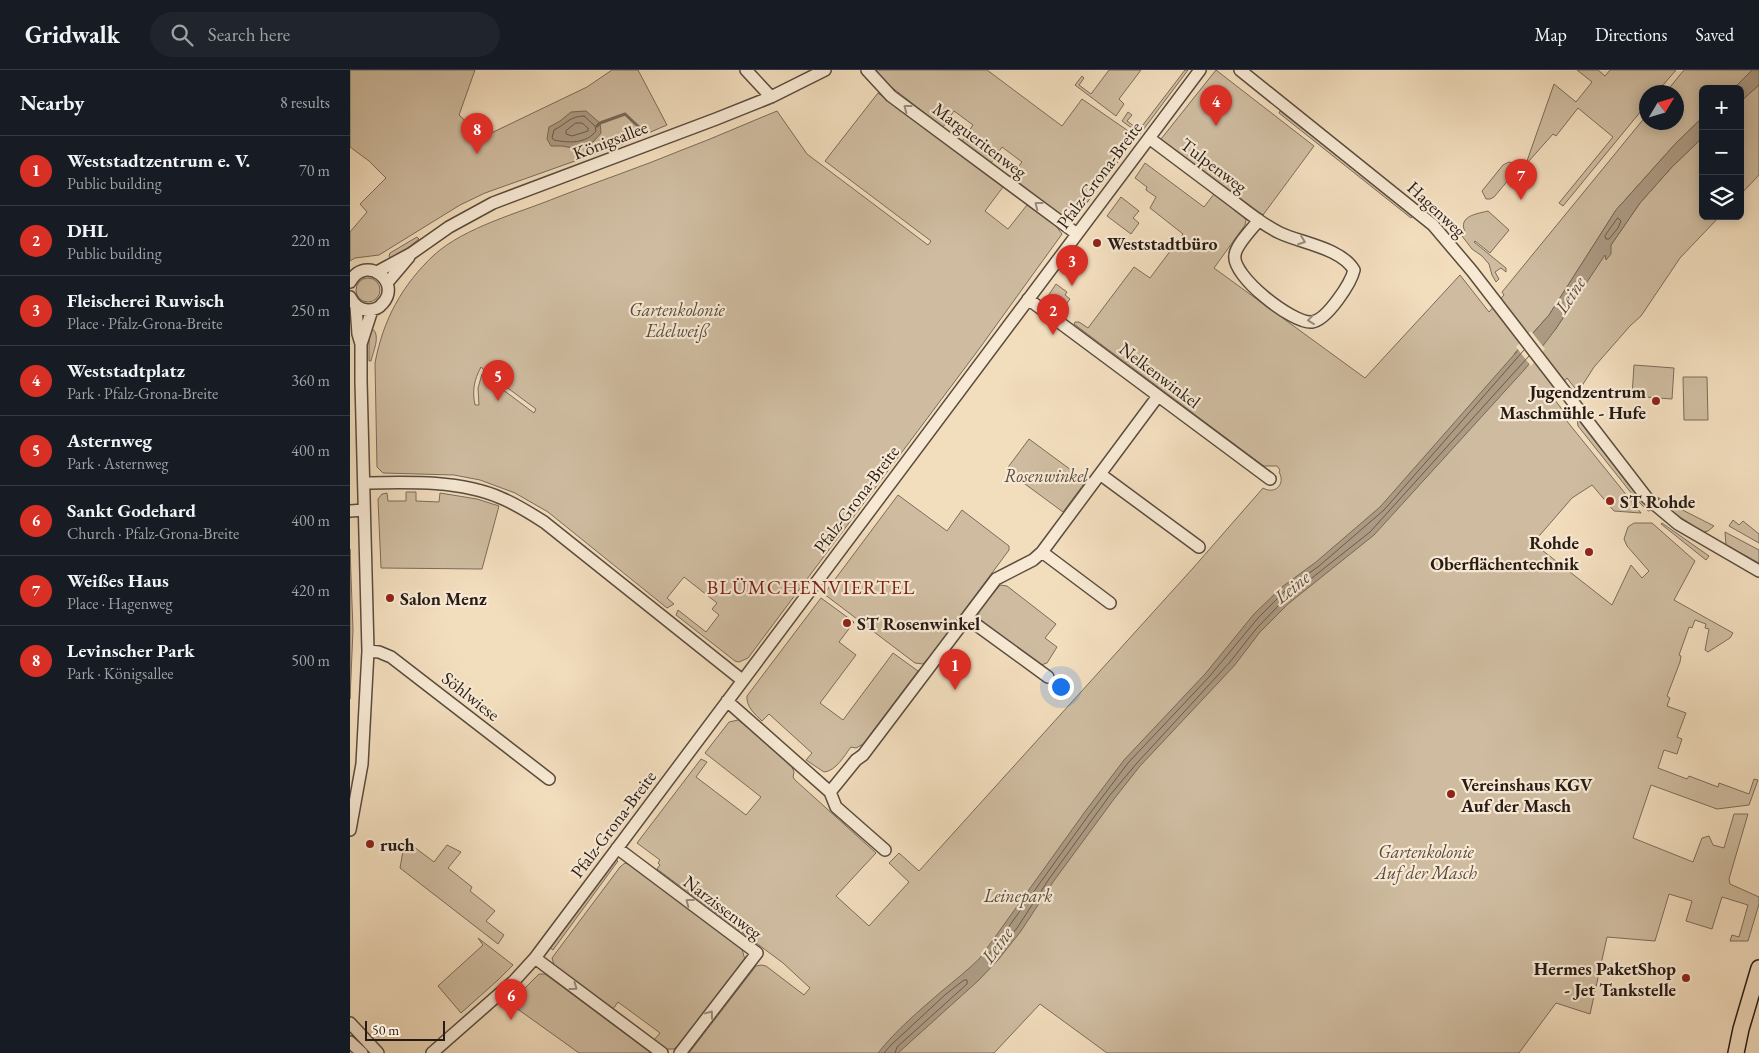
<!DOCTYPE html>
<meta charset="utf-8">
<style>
body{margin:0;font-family:"EB Garamond",serif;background:#20242c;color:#f1f3f6}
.controls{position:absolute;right:15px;top:15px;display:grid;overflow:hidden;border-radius:8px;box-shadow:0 2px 12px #0003}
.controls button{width:45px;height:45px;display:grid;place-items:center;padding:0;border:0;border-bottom:1px solid #363941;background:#171b24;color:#f1f3f6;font:25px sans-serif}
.compass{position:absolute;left:1289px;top:15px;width:45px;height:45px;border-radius:50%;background:#171b24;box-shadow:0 2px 12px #0003;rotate:52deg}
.scale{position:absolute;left:15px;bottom:12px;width:80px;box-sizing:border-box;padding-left:5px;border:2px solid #271b15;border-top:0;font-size:14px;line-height:18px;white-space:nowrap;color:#271b15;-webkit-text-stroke:4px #f7e9d4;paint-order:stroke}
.you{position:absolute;left:710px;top:616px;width:18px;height:18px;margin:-12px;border:4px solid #fff;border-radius:50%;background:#1a73e8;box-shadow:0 0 0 8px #1a73e833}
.badge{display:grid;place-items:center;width:32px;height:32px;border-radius:50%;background:#d93025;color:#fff;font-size:16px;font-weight:700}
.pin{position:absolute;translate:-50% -41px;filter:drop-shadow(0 1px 2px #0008)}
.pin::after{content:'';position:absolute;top:26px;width:18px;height:15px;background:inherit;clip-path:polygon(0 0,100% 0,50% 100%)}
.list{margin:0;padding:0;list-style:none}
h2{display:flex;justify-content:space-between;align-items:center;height:65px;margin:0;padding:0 20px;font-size:21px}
h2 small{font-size:16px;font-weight:400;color:#9ea1a6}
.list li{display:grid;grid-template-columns:32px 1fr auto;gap:15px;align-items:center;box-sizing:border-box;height:70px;padding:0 20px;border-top:1px solid #363941}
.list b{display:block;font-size:19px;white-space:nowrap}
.list p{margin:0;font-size:16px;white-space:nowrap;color:#9ea1a6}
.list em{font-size:16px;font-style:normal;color:#9ea1a6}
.icon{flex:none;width:28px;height:28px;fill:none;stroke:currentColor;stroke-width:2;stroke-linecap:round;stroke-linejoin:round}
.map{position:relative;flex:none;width:1409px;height:983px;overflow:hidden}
header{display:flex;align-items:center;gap:30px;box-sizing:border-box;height:70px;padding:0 25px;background:#171b24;border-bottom:1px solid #363941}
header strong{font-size:24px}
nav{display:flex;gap:28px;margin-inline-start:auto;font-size:18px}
.search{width:350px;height:45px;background:#20242c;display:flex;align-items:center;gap:12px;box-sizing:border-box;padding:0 18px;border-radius:28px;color:#9ea1a6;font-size:19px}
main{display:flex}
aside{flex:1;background:#171b24}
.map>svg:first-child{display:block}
.green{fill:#cfbca0;stroke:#7b6c5a;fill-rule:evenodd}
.water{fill:#ad9b84;stroke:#776858}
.pier{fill:#f2ddbd}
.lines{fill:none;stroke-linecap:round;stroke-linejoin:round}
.shore{stroke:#6a5b4c;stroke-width:1}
.stream{stroke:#776858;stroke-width:3}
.minor-casing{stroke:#5a4c3f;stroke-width:14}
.major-casing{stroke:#271b15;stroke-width:18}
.minor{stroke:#f7e9d4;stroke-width:11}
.major{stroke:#f2ddbd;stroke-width:15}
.oneway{stroke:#998c7e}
.poi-dot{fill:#8f2418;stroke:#f7e9d4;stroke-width:2}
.labels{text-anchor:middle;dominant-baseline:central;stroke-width:4.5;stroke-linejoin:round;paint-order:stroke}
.street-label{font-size:18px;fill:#271b15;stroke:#f7e9d4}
.poi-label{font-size:18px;font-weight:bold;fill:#271b15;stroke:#f7e9d4;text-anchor:start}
.park-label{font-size:18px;font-style:italic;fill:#594b3f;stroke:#f7e9d4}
.water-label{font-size:19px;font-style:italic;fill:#5d4e41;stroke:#f7e9d4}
.quarter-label{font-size:20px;letter-spacing:1px;fill:#7a1f14;stroke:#f7e9d4}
</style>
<header>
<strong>Gridwalk</strong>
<div class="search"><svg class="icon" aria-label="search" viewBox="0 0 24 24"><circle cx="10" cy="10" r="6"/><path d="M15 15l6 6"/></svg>Search here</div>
<nav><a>Map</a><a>Directions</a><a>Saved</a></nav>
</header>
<main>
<aside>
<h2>Nearby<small>8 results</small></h2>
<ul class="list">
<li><span class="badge">1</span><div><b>Weststadtzentrum e. V.</b><p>Public building</p></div><em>70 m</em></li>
<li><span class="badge">2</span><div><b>DHL</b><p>Public building</p></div><em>220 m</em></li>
<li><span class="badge">3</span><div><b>Fleischerei Ruwisch</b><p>Place · Pfalz-Grona-Breite</p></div><em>250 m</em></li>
<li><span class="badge">4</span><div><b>Weststadtplatz</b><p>Park · Pfalz-Grona-Breite</p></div><em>360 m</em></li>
<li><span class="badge">5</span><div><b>Asternweg</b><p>Park · Asternweg</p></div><em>400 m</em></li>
<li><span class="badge">6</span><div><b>Sankt Godehard</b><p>Church · Pfalz-Grona-Breite</p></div><em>400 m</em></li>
<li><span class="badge">7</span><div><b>Weißes Haus</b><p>Place · Hagenweg</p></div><em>420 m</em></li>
<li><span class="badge">8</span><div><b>Levinscher Park</b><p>Park · Königsallee</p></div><em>500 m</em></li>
</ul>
</aside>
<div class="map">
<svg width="1409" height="983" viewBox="0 0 1409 983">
<rect width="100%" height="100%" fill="#f2ddbd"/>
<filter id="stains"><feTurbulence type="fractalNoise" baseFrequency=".004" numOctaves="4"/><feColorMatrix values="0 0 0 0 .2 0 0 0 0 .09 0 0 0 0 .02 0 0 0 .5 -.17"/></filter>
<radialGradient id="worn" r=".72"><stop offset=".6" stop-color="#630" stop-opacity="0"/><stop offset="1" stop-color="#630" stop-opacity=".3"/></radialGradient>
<path class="green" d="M0,0H125L109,45L133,67L237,17L262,0H288L317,55L270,75L135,123L110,135L29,185L5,188L0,191V162L17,142L10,134L36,108L19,91L0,77Z
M525,0H637L712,56L732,29L787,67L726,147L715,148L660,107L672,92L652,77L641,93L612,71L623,55L604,41L593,57L540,16Z
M759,0H791L769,29L774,34L766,46L725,15L732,6L734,8L729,15L741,24Z
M835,0H838L790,64L772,51L778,42L782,45L777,51L789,60Z
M866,0L964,76L913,145L811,69Z
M1227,0H1248L1255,6L1260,0H1326L1307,22H1296V35L1213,136L1209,133L1263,67L1228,38L1206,66L1203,64L1178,92L1177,91L1204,14L1226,32L1242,12Z
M1334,0H1402L1383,19H1353V47L1326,73L1266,140L1199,245L1164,284L1205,260L1255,184L1256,189L1261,175L1290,133L1322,97L1353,67V146H1370L1330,188L1291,246L1280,256L1244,297L1228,322L1217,308L1202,326L1211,338L1216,350L1291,443L1264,441L1242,415L1222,428L1183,473L1262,535L1281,495L1292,508L1299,501L1277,476L1274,469L1278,457L1284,453H1302L1345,491L1324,530L1383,563L1380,568L1358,582L1355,580L1359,559L1355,558L1356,554L1345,550L1342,558L1339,557L1329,585L1331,586L1330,592L1317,626L1320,628L1317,636L1336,643L1327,667L1332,669L1327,684L1314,680L1308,698L1337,709L1339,706L1368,717L1369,713L1399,724L1404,709L1408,710L1399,735L1367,739L1301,715L1283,768L1343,792L1352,768L1359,766L1363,775L1374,778L1384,744H1398L1379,809L1380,814L1409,827V834L1398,871H1380L1382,865L1389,867L1398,835L1372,827L1362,859L1336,851L1342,831L1319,824L1305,871L1257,867L1240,944L1206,933L1169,983H757L690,934L644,983H339L406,896L411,895L416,896L454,925L460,918L433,893L307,799L310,795L308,793L310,790L287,773L351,689L357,692L346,707L396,745L411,727L355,683L379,652L388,650L396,656L442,697L444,702L443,707L445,710L526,783L486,826L519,856L559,812L539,793L549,783L569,801L844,497L913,418C925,425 936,414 929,402L930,400L927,396H914L911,394L724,254L725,252H729L738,258L784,197L800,208L833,164L800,138L806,127L796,120L797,117L785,108L795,93L854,137L864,124L893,146L896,150L895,155L864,198L1015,308L1110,205L1139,242L1154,225L1152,222L1296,46V52H1326V22H1316Z
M1409,15V105L1390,125V32Z
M528,23L653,117L635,141L658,159L677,135L706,156L712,164L629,279L398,588L389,592L385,591L326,545L328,540L356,562L369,545L362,539L367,533L334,507L317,528L324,534L317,538L198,442L165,423L130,410L104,405L33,403L27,397L25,293C33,250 52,215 84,185C115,157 169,143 208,127C249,111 291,97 332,80C364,68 395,54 427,41L457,84L578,175L581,171L475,91ZM131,297L136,302L186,339L184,343L132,304L128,318L129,335H125C122,321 124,310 131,297Z
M930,41L1063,146L1061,148L929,43Z
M1159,92L1162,93L1165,102L1144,127L1140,129H1136L1132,121L1153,95Z
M771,127L789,141L783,148L789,153L781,164L757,146Z
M1138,141L1159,160L1140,183L1125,171L1124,172L1156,198V202L1151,198L1145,202L1149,209L1146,212L1142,205L1139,194L1132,186L1122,179L1112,166L1115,162C1108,146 1126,144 1138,141Z
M67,167L69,169L41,191L39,186L40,183Z
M6 220a12 12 0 1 1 24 0a12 12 0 1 1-24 0Z
M706,214L717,222L715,225L720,229L710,243L699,235L696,229Z
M19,257C33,262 23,281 21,291H19Z
M1284,295L1324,298L1322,329L1282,326Z
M1333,307H1357L1358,350H1334Z
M1227,348L1278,414L1303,440L1298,441L1286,429L1228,356Z
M679,369L736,411L713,442L656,400Z
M56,422H66V431L89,432L90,423L127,429L149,436L132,499L31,498L28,429L32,424L37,423L38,431H56Z
M548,425L597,461L612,440L659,476V480L581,585L573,594L565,593L474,524Z
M1307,427L1364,456L1358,461L1353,462L1321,441Z
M1383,450L1389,455L1393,451L1409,464V473L1379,456Z
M1312,453L1359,486L1356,490L1311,454Z
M1375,462L1409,480V493L1376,475Z
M0,479L3,560L0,629Z
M650,515L657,516L706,554L695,568L707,577L697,593L691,595L628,548L629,541Z
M471,528L504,552L489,572L506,585L470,633L493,650L543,583L568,601L513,674L506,678L501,677C494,686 486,701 474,702L456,690L462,683L419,644L412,651C405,644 396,637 397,626Z
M55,770L84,792L97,775L111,782L98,798L122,817L120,821L145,841L136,851L154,865L148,874L50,798Z
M266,790L268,791L203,880L199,877L263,792Z
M275,793L281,795L392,879L395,890L334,969L324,979H317L304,970L310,963L268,932L263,939L204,895L202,888L270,797Z
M128,868L163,895L148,910L111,943L88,916L133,875Z
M189,904H195L301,983H229L162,935L161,932Z"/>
<path class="water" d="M1402,0H1409V15L1390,32V19H1383Z
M236,41L250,53L251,63L243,72L223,78L212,76H201L197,69L199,57L210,51L221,42Z
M1353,47V67L1322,97L1290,133L1261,175V184L1256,190L1255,185L1205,260L1175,299L1024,465L938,534L910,562L884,596L790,696L764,729L703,812L671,861L648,890L629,910L548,983H528C546,960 570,940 592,921C605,910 618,900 630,888L734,743L774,690L855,604L904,544L932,517L966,492L1030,437L1199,245L1266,140L1326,73Z"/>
<path class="pier" d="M1181,261L1195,279L1181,296L1166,277Z"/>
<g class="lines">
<path class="shore" d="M234,46L245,56L246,61C236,74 218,73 204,70L202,68L204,60C216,54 220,46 234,46Z
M226,53H232L238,58V61L222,66L216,64V61Z
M1268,148L1271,151L1268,158L1259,169H1256L1255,166Z
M1174,280L1034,440L969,496L935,521L908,548L859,607L778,693L738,746L637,887L638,890L640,891L644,887L667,858L699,809L760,725L787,693L880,592L906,559L934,530L1020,462L1179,286
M534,983L541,975L596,924L614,910H617V914L547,977L545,983"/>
<path class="stream" d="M247,56L250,53L275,44L293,61"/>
<defs>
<path id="minor" d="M396,0L421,27
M517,0L541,26L727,164
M890,0L1083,155L1122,201L1297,428L1328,454L1409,501
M799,68C826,88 852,108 879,128C895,140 911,154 930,163C951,173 991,178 1004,200C1001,213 977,250 962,252C943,254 881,206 885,185C886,175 902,159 909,150
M27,202L62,183L99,157L143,133L366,49L421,27L475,0
M0,212C16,183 53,213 32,234C29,238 24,240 18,240C10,240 4,235 0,227
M37,213L59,187
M678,229L920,409
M11,274L22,240
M750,404L849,477
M14,413C57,412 110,410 151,428C166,434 180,443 194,452L392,610
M0,441L14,440
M692,482L760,533
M617,548L698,607
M18,581L29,582L41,587L199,709
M377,631L480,722L486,737L535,780
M480,722L506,690L513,685L646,509L683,490L692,482L808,326
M0,760L12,694L18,581L11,311V274L8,264L6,236
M267,778L407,883L330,983
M185,888L312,983
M0,953L28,983
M0,972L12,983
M82,983L164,911L185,888L850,0"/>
<path id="major" d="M1386,983L1391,959L1409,898"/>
</defs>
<use href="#minor" class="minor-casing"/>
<use href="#major" class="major-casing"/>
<use href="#minor" class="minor"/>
<use href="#major" class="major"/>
</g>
<defs><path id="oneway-chevron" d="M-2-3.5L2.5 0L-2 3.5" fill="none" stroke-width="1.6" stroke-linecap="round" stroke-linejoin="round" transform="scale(1.25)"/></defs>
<g class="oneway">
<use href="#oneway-chevron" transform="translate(557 38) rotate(-143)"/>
<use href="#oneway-chevron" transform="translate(688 135) rotate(-143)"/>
<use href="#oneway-chevron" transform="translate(952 171) rotate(20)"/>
<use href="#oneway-chevron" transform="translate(961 250) rotate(173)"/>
<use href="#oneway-chevron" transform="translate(339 832) rotate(-143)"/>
<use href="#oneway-chevron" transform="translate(224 917) rotate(36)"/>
<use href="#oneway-chevron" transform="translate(360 944) rotate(-53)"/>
</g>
<g class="poi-dot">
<circle cx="747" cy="173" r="5"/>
<circle cx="1306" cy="331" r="5"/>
<circle cx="1260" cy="431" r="5"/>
<circle cx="1239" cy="482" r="5"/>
<circle cx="40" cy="528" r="5"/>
<circle cx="497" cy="553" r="5"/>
<circle cx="1101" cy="724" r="5"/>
<circle cx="20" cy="774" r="5"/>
<circle cx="1336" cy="908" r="5"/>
</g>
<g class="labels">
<g class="street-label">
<text transform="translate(260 70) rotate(-21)">Königsallee</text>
<text transform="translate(630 70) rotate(37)">Margueritenweg</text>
<text transform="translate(864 95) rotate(37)">Tulpenweg</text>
<text transform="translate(749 105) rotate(-53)">Pfalz-Grona-Breite</text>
<text transform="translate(1087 139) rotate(43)">Hagenweg</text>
<text transform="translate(810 305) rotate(37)">Nelkenwinkel</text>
<text transform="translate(506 429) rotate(-53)">Pfalz-Grona-Breite</text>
<text transform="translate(121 626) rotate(38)">Söhlwiese</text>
<text transform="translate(263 754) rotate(-53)">Pfalz-Grona-Breite</text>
<text transform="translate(373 837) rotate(37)">Narzissenweg</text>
</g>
<g class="poi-label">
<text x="757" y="173">Weststadtbüro</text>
<text x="1296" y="321" text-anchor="end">Jugendzentrum<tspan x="1296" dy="21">Maschmühle - Hufe</tspan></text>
<text x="1270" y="431">ST Rohde</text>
<text x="1229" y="472" text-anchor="end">Rohde<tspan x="1229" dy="21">Oberflächentechnik</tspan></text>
<text x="50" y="528">Salon Menz</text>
<text x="507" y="553">ST Rosenwinkel</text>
<text x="1111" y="714">Vereinshaus KGV<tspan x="1111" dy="21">Auf der Masch</tspan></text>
<text x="30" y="774">ruch</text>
<text x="1326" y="898" text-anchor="end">Hermes PaketShop<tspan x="1326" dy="21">- Jet Tankstelle</tspan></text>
</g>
<g class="park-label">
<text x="327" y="239">Gartenkolonie<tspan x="327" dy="21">Edelweiß</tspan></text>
<text x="696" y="405">Rosenwinkel</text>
<text x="1076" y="781">Gartenkolonie<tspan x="1076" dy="21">Auf der Masch</tspan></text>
<text x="668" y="825">Leinepark</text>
</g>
<g class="water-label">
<text transform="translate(1220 225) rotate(-57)">Leine</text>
<text transform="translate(942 517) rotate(-39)">Leine</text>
<text transform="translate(647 875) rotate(-54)">Leine</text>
</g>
<g class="quarter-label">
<text x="461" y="517">BLÜMCHENVIERTEL</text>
</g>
</g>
<rect width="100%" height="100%" filter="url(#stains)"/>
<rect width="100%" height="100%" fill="url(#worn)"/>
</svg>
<div class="controls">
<button>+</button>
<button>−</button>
<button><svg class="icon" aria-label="layers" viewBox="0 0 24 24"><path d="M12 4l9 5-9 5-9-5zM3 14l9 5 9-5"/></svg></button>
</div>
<svg class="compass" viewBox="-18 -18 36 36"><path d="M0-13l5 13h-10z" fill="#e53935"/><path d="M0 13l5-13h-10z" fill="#9ea1a6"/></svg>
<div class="scale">50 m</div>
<div class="you"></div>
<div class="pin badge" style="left:605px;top:620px">1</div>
<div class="pin badge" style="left:703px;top:265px">2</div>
<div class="pin badge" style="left:722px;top:216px">3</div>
<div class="pin badge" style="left:866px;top:56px">4</div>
<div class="pin badge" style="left:148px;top:331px">5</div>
<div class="pin badge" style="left:161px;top:950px">6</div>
<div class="pin badge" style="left:1171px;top:130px">7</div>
<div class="pin badge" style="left:127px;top:84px">8</div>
</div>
</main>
